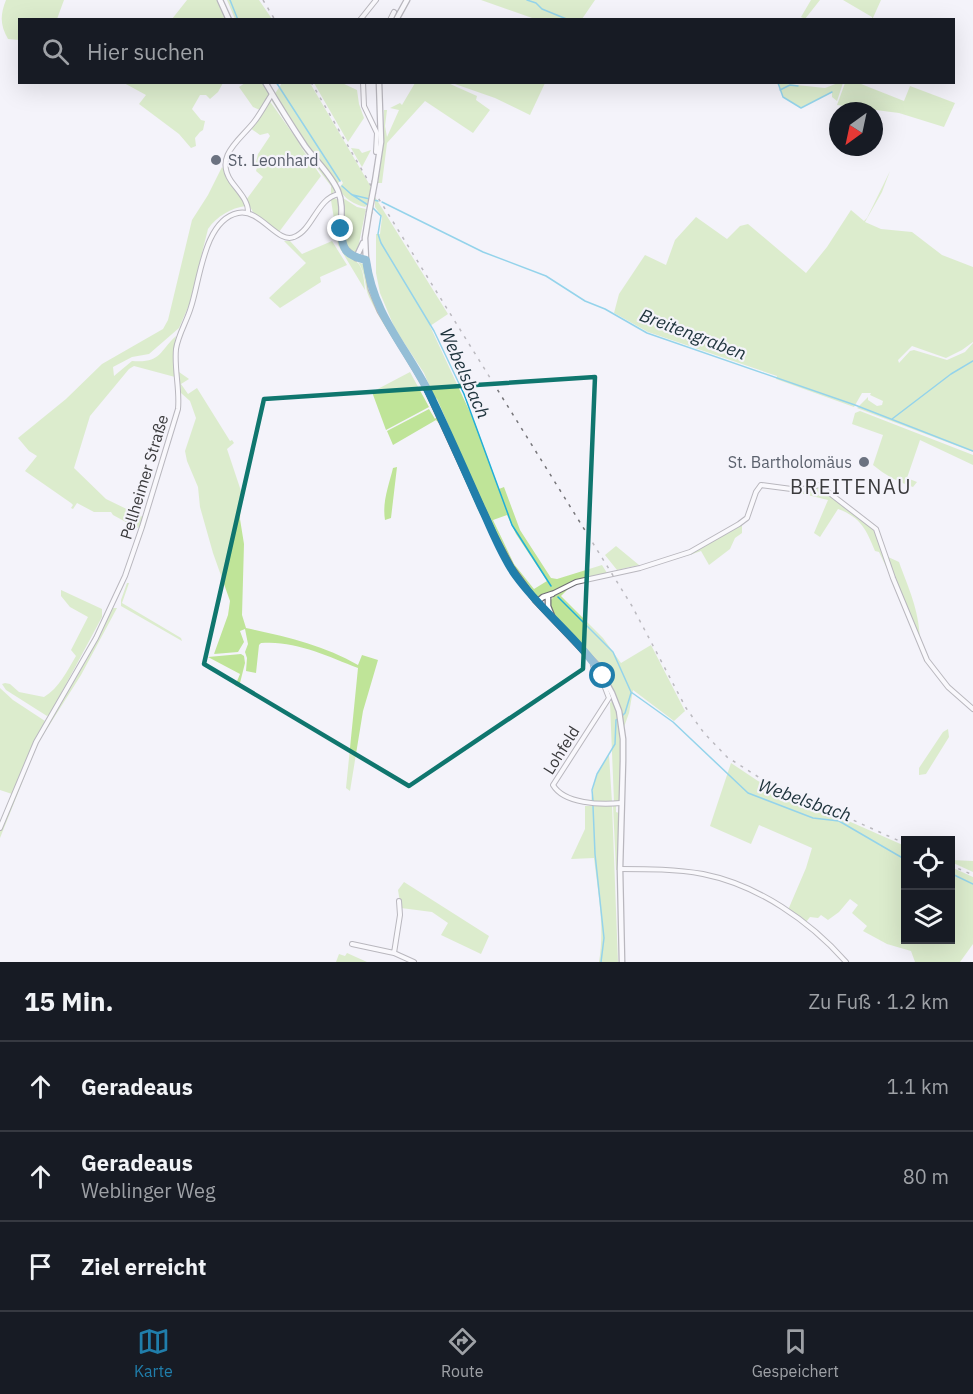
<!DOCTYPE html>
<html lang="de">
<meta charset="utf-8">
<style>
body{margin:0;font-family:"IBM Plex Sans",sans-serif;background:#20242c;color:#f1f3f6}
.controls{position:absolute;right:18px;bottom:18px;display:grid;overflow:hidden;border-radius:0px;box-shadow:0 6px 24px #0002}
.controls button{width:54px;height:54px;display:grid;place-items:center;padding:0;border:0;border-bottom:2px solid #363941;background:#171b24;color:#f1f3f6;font:30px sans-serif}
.compass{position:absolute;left:829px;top:102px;width:54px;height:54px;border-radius:50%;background:#171b24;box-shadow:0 6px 24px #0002;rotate:213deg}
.stop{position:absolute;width:18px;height:18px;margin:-14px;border:4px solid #207eab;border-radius:50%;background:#fff}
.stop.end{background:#207eab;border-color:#fff;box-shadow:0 2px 6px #0008}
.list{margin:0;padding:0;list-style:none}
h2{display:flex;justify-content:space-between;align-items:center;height:78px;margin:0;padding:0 24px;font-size:26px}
h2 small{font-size:20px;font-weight:400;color:#9ea1a6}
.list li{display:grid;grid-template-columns:39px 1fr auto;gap:18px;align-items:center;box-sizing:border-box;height:90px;padding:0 24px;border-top:2px solid #363941}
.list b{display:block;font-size:22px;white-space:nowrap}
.list p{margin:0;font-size:20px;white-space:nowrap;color:#9ea1a6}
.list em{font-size:20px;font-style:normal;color:#9ea1a6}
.icon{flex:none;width:33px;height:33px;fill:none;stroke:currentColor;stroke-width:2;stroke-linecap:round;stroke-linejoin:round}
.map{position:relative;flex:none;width:973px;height:962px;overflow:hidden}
.search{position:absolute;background:#171b24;box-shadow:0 6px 24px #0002;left:18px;right:18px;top:18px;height:66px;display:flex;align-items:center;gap:15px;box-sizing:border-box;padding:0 21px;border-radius:0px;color:#9ea1a6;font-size:22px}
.sheet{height:348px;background:#171b24}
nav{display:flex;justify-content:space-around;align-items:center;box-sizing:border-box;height:84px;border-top:2px solid #363941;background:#171b24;font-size:16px;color:#9ea1a6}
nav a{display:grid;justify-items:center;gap:3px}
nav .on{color:#207eab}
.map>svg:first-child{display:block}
.green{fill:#bfe498;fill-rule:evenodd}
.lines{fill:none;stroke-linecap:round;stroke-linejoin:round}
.stream{stroke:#20aed9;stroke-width:1.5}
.street-casing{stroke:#717076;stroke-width:6}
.secondary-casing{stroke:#717076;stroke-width:7}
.street{stroke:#fff;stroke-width:4}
.secondary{stroke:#fff;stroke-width:4.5}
.rail{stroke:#767579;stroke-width:1.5;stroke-dasharray:3 6;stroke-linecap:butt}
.secondary-bridge-casing{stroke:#717076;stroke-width:7;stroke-linecap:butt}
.secondary-bridge{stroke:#fff;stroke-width:4.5}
.route{stroke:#207eab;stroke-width:8}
.marked{fill:none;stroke:#0f766e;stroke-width:4.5;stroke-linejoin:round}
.worship-dot{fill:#6b7280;stroke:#f4f3fa;stroke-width:2}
.labels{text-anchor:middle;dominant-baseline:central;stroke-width:4.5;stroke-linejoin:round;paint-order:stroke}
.worship-label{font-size:16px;fill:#5b616d;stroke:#f4f3fa;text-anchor:start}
.street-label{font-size:16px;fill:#3a3a3c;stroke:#f4f3fa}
.water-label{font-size:18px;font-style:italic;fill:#20353e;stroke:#f4f3fa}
.quarter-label{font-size:20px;letter-spacing:1.5px;fill:#3a3a3c;stroke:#f4f3fa}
</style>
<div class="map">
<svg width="973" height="962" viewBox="0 0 973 962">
<rect width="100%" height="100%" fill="#f4f3fa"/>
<path class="green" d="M6,0H64L57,19L20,20L19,40L8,39C0,25 0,15 6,0Z
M187,0H217L226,19H172Z
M227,0H259L272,19H235Z
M481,0H595L582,19H535Z
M811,0H820L805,19L801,17Z
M843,0H881L872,20V17Z
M856,82L904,101L910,86L955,103L944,127L899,113L837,105L845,83Z
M124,83H223L218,92L210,99L206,95H200L192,109L201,120L205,121L203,130L200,132L195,138L196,146L191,148L179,134L139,104L146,95Z
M245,83H262L270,96L260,110L253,107L239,87Z
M282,83H310L371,187L367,205L365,207C355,205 343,198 339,188L343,183L341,180L337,184L303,140L274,95Z
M314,83H342L357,90L359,104L364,118L348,142Z
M415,83H448L477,96L476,100L490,110L473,133L425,101L387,143L382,183H378L383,145L384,110H387L385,126L387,137L399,110L390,108L400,103L402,105Z
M452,83H545L530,115L495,98Z
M778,83L825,88L838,83H843L837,101L832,97V92L801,108L783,97Z
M269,100L298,141L271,100L274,101L335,190L331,196V186L298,143L321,176L279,232L253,212L246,200L263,177L256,171L258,164L256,162L258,154L270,136L268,133L260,135L250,128Z
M351,148L359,149L362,153L371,150L362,167Z
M222,167L246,206C231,208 217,216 208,229L189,305L179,328L149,354L132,357L113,367L114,376L132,361C161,363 158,353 176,336L174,349L175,377L134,366L129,369L90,416L74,468L106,499L143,517L140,527L137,528L113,515L111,512H94L77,503L73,509L71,508L73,505L71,503L25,471L37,456L29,451L18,438L66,399L102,364L163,329L168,320L192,220L208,195Z
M890,171L882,192L865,222L881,229L912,232L942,255L973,267V342L962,350L946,358L912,346L898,360L899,363L910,351L914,350L947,360L965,352L973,343V452L857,408L868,397V400L877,406L882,405L883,401L870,395L871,393H862L854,407L776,379L777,376L648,332L614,313L619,294L645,255L666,265L675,240L696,217L727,239L740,226L748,224L806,273L827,247L851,210L864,221L867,218Z
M375,197L448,314L430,326L475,423L499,489L504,487L520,530L551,578L557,579L602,565L607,573L585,578L538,597C525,589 510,562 502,548L450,434L451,431L437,399L434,397L424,373L395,329L380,293L376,273V234H380L382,217L375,207ZM507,515L516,534L547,581L534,589L514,564L493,520Z
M334,198L338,200C342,215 337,232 342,247C345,256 352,257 358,263C364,270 364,282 365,290L338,245L331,200Z
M343,198L357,207L366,209L358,248L355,253L352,254C340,241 341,215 343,198Z
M284,241H290L302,254L332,241L347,265L320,277L321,282L280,308L269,298L306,263Z
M358,262L363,264L371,297L408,362C394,341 380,320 369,297C364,286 366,272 358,262Z
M179,372L189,379L181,384L188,394L197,388L230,441L232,440L234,443L227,449L241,491L240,519L244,544L242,615L246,628C283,636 324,645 358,665L362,655L378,660L363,711L350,791L346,788L358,668C327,656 295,640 261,643L259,645L256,673L246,671L247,658L245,652L248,644L245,629L240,631L244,642L238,652L214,654L228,615L230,601L213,553L200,507L198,487L187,461L185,451L196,418L190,401L181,393Z
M410,372L429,407L386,430L372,392Z
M429,409L435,419L437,416L482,514H480L441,426L436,420L393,445L387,431Z
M860,411L973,455V465L920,440L907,478L917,482L913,487C898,482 885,475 873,465L883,435L852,424L855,413Z
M397,467L391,518L385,520C382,502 389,485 393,468Z
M818,486L854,512L874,531L894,583L879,552L875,551C867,531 861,517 838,509L820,537L814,533L828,500L791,491Z
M742,524V533L735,538L730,549L709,565L701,551L687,556Z
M616,546L639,565L617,570L605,555Z
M886,556L899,562C909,590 918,607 920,638Z
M127,583H129L122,603L181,638L182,641L121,606V600Z
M569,588L561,596L603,638L621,663L651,645L685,711L674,721L633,690L629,713L624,727L616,697L602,671L551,611L549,603L554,596Z
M61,590L102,609V617L50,714L47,716L6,690L2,684L5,683L10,684L19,692L44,697C59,688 67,671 76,656L71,650L88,617L70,607L61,596Z
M113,608H117L81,675L38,743L0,838V831L37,743L74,681Z
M241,654L244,656L245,663L239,687L235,686L240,674L208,657Z
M0,688L13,700L45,721L36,737L12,794L0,790Z
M613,700C623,736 621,765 619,801L614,802L610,703Z
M948,729L949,737L926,774L919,775V768L943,732Z
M609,755L612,802H591C593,784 597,769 609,755Z
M731,763L758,781L905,846L906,940H950L951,867L973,877V944L960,962H915L911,951L887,944L863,931L867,926L852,913L858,905L850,899L839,912L828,920L821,915L818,918L810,917L806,922L788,910L806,868L812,848L759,825L751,844L710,826Z
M612,805L618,962H599C605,927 598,893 594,858L571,859L585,829V806Z
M613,805L616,806V812L619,813L618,870H616Z
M951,860L973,861V872L951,862Z
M404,882L489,936L481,954L441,935L448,923L432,912L401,908L398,890Z
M347,953L367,962H336L339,954L345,956Z"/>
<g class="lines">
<path class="stream" d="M230,0L238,20
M527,0L536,3L542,9L569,20
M276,82L340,181
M775,82L778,83L783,97L801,108L832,92
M780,90L790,85L798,86
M342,186L351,194L368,205
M353,195L378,201
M382,202L483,252L546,276L585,301L605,309L647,333L855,405L973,451
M372,207L381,216L378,234L381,243L434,331L464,394L512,525L551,586
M892,419L951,374L973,361
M558,597L613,652L631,692L673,722L748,793L813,818L839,821L906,860
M622,716L625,713L631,693
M593,801L592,790L597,774L615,744L616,720L618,719
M593,806L595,854L604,938L601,962
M950,873L973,884"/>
<defs>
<path id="street" d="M360,20L376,0
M390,20L394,12
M363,82L364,106L377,133L376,152
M248,213C249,201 238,191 231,181C214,156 240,140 254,122C261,113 266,103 272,94
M552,594L576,582L640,568L690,552L739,524L747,518L756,492L761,485L799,490L819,485L876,529L893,578L927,660L948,687L973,709
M596,664L593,666L604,685L609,698L553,785C564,804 601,805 621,803
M0,828L36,742L96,638L125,576L142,527L178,409C180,389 174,369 176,349C178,335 187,321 191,307C200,280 204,220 238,213C260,208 277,244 294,237C313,230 317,198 339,194
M620,869C648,869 676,869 703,874C758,885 810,921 846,962
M352,944L394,953L414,962
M394,953L400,915L399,901"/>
<path id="secondary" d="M220,0L229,20
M396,20L407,0
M265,82C278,104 291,125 305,146C315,160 331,174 338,191C350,219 324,250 366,260
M375,181L381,142L379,82
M369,213L365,238L366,260L371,289L380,311L425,385L494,535L511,567L535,600L596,664L612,693L619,711L623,739V761L620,869L622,962
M356,258L363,243
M548,598V606L552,616
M537,602L543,597L552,594"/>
</defs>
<use href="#street" class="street-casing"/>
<use href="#secondary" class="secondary-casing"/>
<use href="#street" class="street"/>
<use href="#secondary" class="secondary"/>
<path class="rail" d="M263,0L275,20
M311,82L377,196L632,606L686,708L704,733L727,757L760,778L906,844
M950,865L973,875"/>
<defs>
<path id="secondary-bridge" d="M369,213L375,181"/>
</defs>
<use href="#secondary-bridge" class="secondary-bridge-casing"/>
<use href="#secondary-bridge" class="secondary-bridge"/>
</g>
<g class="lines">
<path class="route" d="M341,229C342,250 345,255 366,260C374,317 406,346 430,395C448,432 464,469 481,507C492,530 501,555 516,576C542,612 579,639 603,676"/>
</g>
<path d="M0 0H973V962H0ZM595,377L583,669L409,786L204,664L264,399Z" fill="#f4f3fa" fill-opacity=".55" fill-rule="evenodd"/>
<path class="marked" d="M595,377L583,669L409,786L204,664L264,399Z"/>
<g class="worship-dot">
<circle cx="216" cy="160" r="6"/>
<circle cx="864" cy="462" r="6"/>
</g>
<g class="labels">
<g class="worship-label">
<text x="228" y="160">St. Leonhard</text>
<text x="852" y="462" text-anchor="end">St. Bartholomäus</text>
</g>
<g class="street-label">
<text transform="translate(144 477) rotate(-73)">Pellheimer Straße</text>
<text transform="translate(561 750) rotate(-58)">Lohfeld</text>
</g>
<g class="water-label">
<text transform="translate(693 334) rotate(21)">Breitengraben</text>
<text transform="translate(465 373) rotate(66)">Webelsbach</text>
<text transform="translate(805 800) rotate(19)">Webelsbach</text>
</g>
<g class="quarter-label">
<text x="851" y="486">BREITENAU</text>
</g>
</g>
</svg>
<div class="controls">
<button><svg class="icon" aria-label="locate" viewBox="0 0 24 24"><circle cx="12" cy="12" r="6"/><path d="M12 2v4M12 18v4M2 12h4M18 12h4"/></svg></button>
<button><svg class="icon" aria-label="layers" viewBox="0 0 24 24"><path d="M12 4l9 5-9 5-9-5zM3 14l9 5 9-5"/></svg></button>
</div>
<svg class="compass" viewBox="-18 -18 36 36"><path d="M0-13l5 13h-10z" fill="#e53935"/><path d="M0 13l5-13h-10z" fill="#9ea1a6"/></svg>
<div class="stop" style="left:603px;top:676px"></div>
<div class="stop end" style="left:341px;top:229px"></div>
<div class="search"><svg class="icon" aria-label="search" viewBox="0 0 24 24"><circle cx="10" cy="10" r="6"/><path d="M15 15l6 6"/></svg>Hier suchen</div>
</div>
<section class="sheet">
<h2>15 Min.<small>Zu Fuß · 1.2 km</small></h2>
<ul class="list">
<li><svg class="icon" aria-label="ahead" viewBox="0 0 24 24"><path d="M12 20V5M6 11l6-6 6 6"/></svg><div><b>Geradeaus</b></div><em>1.1 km</em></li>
<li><svg class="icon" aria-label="ahead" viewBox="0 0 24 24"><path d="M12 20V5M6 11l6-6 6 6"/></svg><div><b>Geradeaus</b><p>Weblinger Weg</p></div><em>80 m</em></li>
<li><svg class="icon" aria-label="arrive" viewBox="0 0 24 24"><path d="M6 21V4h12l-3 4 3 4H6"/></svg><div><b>Ziel erreicht</b></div></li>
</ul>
</section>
<nav>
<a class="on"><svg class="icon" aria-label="map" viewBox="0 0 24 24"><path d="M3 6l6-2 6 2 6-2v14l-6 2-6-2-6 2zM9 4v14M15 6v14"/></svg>Karte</a>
<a><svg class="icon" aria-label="directions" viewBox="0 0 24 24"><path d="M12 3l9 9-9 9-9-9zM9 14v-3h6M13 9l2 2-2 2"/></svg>Route</a>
<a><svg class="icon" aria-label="saved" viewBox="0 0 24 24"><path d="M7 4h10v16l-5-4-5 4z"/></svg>Gespeichert</a>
</nav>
